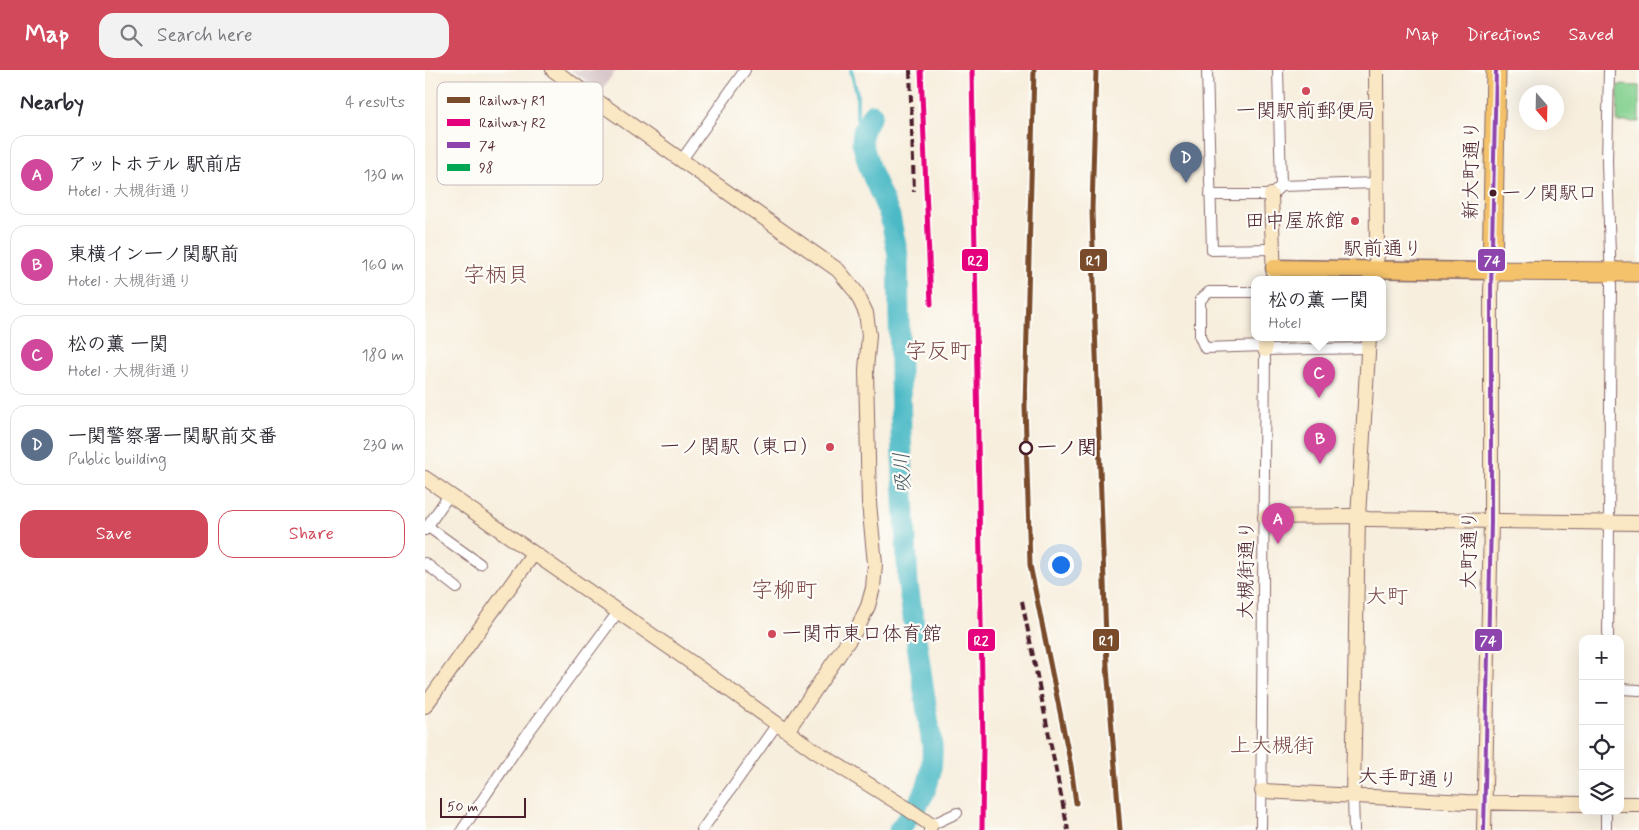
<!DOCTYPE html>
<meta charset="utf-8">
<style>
body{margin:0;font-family:Mynerve,"Klee One",sans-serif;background:#f2f2f3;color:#2b2b33}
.controls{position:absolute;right:15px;bottom:15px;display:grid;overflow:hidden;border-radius:10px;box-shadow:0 5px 20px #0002}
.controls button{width:45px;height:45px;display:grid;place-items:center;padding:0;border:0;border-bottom:1px solid #e1e1e2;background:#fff;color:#2b2b33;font:25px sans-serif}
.compass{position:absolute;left:1094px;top:15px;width:45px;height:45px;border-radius:50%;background:#fff;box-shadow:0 5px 20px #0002;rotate:160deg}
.scale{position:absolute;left:15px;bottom:12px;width:86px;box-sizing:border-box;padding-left:5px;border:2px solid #4a1f2b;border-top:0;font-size:14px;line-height:18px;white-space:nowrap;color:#4a1f2b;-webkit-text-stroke:4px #fdfcf7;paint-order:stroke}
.you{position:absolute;left:635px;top:494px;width:18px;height:18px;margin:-12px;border:4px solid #fff;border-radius:50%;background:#1a73e8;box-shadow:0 0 0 8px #1a73e833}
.badge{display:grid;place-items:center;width:32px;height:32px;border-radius:50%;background:#d1495b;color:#fff;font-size:16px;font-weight:700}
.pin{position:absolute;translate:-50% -41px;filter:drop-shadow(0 1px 2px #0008)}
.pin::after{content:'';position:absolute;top:26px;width:18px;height:15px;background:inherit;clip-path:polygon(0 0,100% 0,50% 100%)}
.popup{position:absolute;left:826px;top:206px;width:135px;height:65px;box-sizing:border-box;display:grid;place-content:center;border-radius:10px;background:#fff;filter:drop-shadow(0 1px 4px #0005);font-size:16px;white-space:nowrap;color:#7c7c81}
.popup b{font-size:19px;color:#2b2b33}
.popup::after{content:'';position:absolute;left:50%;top:100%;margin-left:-10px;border:10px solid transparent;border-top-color:#fff}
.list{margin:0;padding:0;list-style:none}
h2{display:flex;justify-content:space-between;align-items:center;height:65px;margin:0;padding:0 20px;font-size:21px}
h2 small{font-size:16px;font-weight:400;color:#7c7c81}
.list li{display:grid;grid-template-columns:32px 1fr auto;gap:15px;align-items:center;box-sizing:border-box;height:80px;margin:0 10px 10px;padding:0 10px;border:1px solid #e1e1e2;border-radius:15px}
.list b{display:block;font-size:19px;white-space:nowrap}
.list p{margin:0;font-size:16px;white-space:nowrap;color:#7c7c81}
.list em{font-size:16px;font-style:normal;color:#7c7c81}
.actions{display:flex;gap:10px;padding:15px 20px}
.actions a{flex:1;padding:11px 0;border:1px solid #d1495b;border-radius:15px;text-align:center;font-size:18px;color:#d1495b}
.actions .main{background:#d1495b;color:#fff}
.icon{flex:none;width:28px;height:28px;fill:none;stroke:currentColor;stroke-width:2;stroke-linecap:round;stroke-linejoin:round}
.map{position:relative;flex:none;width:1214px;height:760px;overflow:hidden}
header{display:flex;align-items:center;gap:30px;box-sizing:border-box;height:70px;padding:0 25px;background:#d1495b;color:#fff}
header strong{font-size:24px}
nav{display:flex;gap:28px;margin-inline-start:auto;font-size:18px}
.search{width:350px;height:45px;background:#f2f2f3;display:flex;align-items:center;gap:12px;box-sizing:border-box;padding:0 18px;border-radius:15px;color:#7c7c81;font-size:19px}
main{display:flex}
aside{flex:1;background:#fff}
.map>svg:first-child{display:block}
.industrial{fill:#d2bec2}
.green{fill:#83d08e;stroke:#66785c}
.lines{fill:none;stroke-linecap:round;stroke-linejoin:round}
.stream{stroke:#4cbac6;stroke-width:4}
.river{stroke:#4cbac6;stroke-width:21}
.street-casing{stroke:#876769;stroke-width:12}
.secondary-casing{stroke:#876769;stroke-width:16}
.primary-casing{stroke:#876769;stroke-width:19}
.highway-casing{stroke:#876769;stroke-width:21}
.street{stroke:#fff;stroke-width:10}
.secondary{stroke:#fae7c3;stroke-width:14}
.primary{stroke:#f3c26a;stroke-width:16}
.highway{stroke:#f3c26a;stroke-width:19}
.rail{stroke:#4a1f2b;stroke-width:4;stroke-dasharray:8 4;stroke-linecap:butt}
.bus-1-casing{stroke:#fdfcf7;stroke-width:8}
.bus-1{stroke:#8e44ad;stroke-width:4}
.rail-1-casing{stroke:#fdfcf7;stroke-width:9}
.rail-2-casing{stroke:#fdfcf7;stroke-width:9}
.rail-1{stroke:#7a4b2a;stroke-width:5}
.rail-2{stroke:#e5007d;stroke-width:5}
.poi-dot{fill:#d1495b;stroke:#fdfcf7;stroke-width:2}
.bus-dot{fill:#4a1f2b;stroke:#fdfcf7;stroke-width:2}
.stop-dot{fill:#fdfcf7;stroke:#4a1f2b;stroke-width:2.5}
.labels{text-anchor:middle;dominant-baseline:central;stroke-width:4.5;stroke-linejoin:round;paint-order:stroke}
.bus-label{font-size:19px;fill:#4a1f2b;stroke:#fdfcf7;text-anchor:start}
.poi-label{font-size:20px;fill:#4a1f2b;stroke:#fdfcf7;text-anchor:end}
.street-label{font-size:20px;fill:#4a1f2b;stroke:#fdfcf7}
.stop-label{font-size:20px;font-weight:bold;fill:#4a1f2b;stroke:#fdfcf7;text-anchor:start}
.water-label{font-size:21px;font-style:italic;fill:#4b5d69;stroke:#fdfcf7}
.neighbourhood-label{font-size:21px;fill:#7b4947;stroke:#fdfcf7}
.quarter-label{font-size:22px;fill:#7b4947;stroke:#fdfcf7}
.key{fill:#fdfcf7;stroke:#c7baba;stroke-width:1}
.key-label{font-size:14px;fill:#4a1f2b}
.line-badge{stroke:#fdfcf7;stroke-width:2}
.badge-label{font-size:14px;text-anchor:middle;font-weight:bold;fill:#fff}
</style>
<header>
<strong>Map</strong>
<div class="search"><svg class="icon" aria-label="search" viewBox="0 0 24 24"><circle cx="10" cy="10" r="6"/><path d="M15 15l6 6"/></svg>Search here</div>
<nav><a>Map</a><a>Directions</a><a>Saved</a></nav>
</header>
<main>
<aside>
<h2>Nearby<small>4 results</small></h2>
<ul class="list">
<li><span class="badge" style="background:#d1479c">A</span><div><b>アットホテル 駅前店</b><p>Hotel · 大槻街通り</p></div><em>130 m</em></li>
<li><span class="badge" style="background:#d1479c">B</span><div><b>東横イン一ノ関駅前</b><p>Hotel · 大槻街通り</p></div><em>160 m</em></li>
<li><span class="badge" style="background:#d1479c">C</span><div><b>松の薫 一関</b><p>Hotel · 大槻街通り</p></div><em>180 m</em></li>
<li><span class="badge" style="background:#5c6f8a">D</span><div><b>一関警察署一関駅前交番</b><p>Public building</p></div><em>230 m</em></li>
</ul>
<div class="actions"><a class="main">Save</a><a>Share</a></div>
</aside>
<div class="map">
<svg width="1214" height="760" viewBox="0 0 1214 760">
<rect width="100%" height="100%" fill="#fdfcf7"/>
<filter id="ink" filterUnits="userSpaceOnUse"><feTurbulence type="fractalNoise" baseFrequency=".02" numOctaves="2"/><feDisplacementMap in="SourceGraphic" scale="10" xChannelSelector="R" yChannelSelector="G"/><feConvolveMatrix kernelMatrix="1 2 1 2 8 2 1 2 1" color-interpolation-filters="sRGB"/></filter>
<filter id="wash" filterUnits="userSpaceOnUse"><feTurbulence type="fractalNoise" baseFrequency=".0096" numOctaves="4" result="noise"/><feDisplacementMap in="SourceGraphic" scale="20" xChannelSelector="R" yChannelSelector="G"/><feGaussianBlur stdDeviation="1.12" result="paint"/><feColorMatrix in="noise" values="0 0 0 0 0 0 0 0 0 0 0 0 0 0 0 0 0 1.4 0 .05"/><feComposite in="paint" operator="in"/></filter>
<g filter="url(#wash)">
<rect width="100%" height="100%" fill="#f7eedd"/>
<path class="industrial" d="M146,0H191L176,21Z"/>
<path class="green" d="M1193,15L1214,16V52H1192Z"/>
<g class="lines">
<path class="stream" d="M426,0L432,24V48L437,72"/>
<path class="river" d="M447,44L438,62L437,72L445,100L465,146L473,185L476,363L483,514L507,675C509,715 497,730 474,760"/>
</g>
</g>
<g filter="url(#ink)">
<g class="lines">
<defs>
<path id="street" d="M782,0L787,180L847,179
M256,91L320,0
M856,116L951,113
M785,125H846L856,116L853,0
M830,222H784L775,230V267L780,278L840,276
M2,456L55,494
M0,460L24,425
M0,493L32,518
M1183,569L1186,215L1182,92L1184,0
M1195,619L1214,620
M928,726L929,760
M1181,741V760
M37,760L97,671L193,542
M277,760L352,654
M504,760L506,755L532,743
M836,760L840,280L944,278"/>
<path id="secondary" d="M128,0L413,200L431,222L441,243L444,265L441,300L444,433L450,494L448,518L443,536L434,555L362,661
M846,125L849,209
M947,209L952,186L951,0
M840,267V280
M0,408L267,593L390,681L483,739L506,755
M840,447L925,446L943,449L1214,453
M0,636L108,484
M837,721L1041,732L1158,734
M928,726L933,447L944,267
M1195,734H1214
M1059,760L1066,452V220L1067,201"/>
<path id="primary" d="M849,198L1067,201"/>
<path id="highway" d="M1071,0L1067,201L1214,202"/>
</defs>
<use href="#street" class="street-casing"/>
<use href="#secondary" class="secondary-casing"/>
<use href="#primary" class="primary-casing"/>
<use href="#highway" class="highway-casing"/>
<use href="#street" class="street"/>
<use href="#secondary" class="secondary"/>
<use href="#primary" class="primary"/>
<use href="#highway" class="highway"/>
<path class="rail" d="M485,0L489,122
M496,0L506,234
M547,0L558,675L557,760
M609,0L600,336L605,495L646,696L651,733
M670,255L682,597L695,760
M597,531L643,760"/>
<defs>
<path id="bus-1" d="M1059,760L1066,452V220L1071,0"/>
</defs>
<use href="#bus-1" class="bus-1-casing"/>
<use href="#bus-1" class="bus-1"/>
<defs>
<path id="rail-1" d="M609,0L600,336L605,495L646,696L651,733
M671,0L667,139L670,255L682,597L695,760"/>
<path id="rail-2" d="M496,0L506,234
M547,0L558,675L557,760"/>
</defs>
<use href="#rail-1" class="rail-1-casing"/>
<use href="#rail-2" class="rail-2-casing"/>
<use href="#rail-1" class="rail-1"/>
<use href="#rail-2" class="rail-2"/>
</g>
</g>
<g class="poi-dot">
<circle cx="881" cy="21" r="5"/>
<circle cx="930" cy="151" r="5"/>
<circle cx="405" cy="377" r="5"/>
<circle cx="347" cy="564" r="5"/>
</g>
<circle class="bus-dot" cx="1068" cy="123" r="4.5"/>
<circle class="stop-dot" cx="601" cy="378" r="6"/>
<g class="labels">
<g class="bus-label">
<text x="1077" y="123">一ノ関駅口</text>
</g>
<g class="poi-label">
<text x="881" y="41" text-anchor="middle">一関駅前郵便局</text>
<text x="920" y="151">田中屋旅館</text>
<text x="395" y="377">一ノ関駅（東口）</text>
<text x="357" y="564" text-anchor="start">一関市東口体育館</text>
</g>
<g class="street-label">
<text transform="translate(1047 100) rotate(-89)">新大町通り</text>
<text x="958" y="179">駅前通り</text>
<text transform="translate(1045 480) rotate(-89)">大町通り</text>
<text transform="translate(822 500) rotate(-89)">大槻街通り</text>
<text transform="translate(983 709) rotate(3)">大手町通り</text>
</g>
<g class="stop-label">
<text x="612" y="378">一ノ関</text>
</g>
<g class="water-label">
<text transform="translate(478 403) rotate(-93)">吸川</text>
</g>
<g class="neighbourhood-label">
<text x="962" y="527">大町</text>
<text x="847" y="676">上大槻街</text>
</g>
<g class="quarter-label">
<text x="71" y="206">字柄貝</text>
<text x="513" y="282">字反町</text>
<text x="359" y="521">字柳町</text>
</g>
</g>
<rect x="12" y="12" width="166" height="103" rx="8" class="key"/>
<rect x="22" y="27" width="23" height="6" fill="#7a4b2a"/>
<rect x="22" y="49" width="23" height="7" fill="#e5007d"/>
<rect x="22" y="72" width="23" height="6" fill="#8e44ad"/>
<rect x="22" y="94" width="23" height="7" fill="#00a651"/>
<g class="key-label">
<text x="54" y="35">Railway R1</text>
<text x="54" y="57">Railway R2</text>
<text x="54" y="80">74</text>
<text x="54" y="102">98</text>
</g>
<g class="line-badge">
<rect x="1052" y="178" width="29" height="24" rx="5" fill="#8e44ad"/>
<rect x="536" y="178" width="28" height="24" rx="5" fill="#e5007d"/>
<rect x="654" y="178" width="29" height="24" rx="5" fill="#7a4b2a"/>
<rect x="542" y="558" width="29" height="24" rx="5" fill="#e5007d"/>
<rect x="1049" y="558" width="29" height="24" rx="5" fill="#8e44ad"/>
<rect x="667" y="558" width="28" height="24" rx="5" fill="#7a4b2a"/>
</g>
<g class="badge-label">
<text x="1067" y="195">74</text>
<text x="550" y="195">R2</text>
<text x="668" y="195">R1</text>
<text x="556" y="575">R2</text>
<text x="1063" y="575">74</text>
<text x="681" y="575">R1</text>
</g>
</svg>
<div class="controls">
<button>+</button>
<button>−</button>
<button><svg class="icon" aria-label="locate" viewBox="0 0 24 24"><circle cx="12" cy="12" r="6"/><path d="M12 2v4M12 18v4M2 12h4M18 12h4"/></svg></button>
<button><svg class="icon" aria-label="layers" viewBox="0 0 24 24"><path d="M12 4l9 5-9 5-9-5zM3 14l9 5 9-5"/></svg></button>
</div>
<svg class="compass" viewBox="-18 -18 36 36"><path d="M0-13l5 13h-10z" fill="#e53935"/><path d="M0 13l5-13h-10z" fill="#7c7c81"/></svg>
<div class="scale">50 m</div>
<div class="you"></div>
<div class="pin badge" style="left:853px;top:474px;background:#d1479c">A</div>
<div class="pin badge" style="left:895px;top:394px;background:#d1479c">B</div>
<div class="pin badge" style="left:894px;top:328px;background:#d1479c">C</div>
<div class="popup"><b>松の薫 一関</b>Hotel</div>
<div class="pin badge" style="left:761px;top:113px;background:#5c6f8a">D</div>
</div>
</main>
